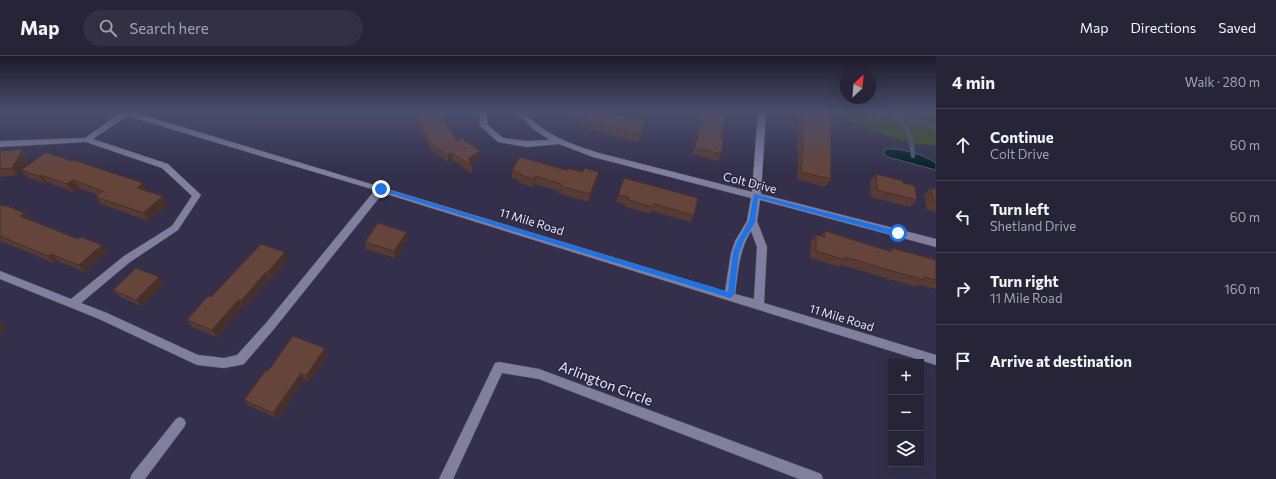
<!DOCTYPE html>
<meta charset="utf-8">
<style>
body{margin:0;font-family:Commissioner,sans-serif;background:#333043;color:#f1f3f6}
.controls{position:absolute;right:12px;bottom:12px;display:grid;overflow:hidden;border-radius:0px;box-shadow:0 4px 16px #0002}
.controls button{width:36px;height:36px;display:grid;place-items:center;padding:0;border:0;border-bottom:1px solid #434153;background:#272438;color:#f1f3f6;font:20px sans-serif}
.compass{position:absolute;left:840px;top:12px;width:36px;height:36px;border-radius:50%;background:#272438;box-shadow:0 4px 16px #0002;rotate:26deg}
.stop{position:absolute;width:12px;height:12px;margin:-9px;border:3px solid #1a73e8;border-radius:50%;background:#fff}
.stop.end{background:#1a73e8;border-color:#fff;box-shadow:0 1px 4px #0008}
.list{margin:0;padding:0;list-style:none}
h2{display:flex;justify-content:space-between;align-items:center;height:52px;margin:0;padding:0 16px;font-size:17px}
h2 small{font-size:13px;font-weight:400;color:#a4a4ae}
.list li{display:grid;grid-template-columns:26px 1fr auto;gap:12px;align-items:center;box-sizing:border-box;height:72px;padding:0 16px;border-top:1px solid #434153}
.list b{display:block;font-size:15px;white-space:nowrap}
.list p{margin:0;font-size:13px;white-space:nowrap;color:#a4a4ae}
.list em{font-size:13px;font-style:normal;color:#a4a4ae}
.icon{flex:none;width:22px;height:22px;fill:none;stroke:currentColor;stroke-width:2;stroke-linecap:round;stroke-linejoin:round}
.map{position:relative;flex:none;width:936px;height:423px;overflow:hidden}
header{display:flex;align-items:center;gap:24px;box-sizing:border-box;height:56px;padding:0 20px;background:#272438;border-bottom:1px solid #434153}
header strong{font-size:19px}
nav{display:flex;gap:22px;margin-inline-start:auto;font-size:14px}
.search{width:280px;height:36px;background:#333043;display:flex;align-items:center;gap:10px;box-sizing:border-box;padding:0 14px;border-radius:22px;color:#a4a4ae;font-size:15px}
main{display:flex}
aside{flex:1;background:#272438}
.map>svg:first-child{display:block}
.green{fill:#3f5117}
.water{fill:#002124;stroke:#465c64}
.lines{fill:none;stroke-linecap:round;stroke-linejoin:round}
.stream{stroke:#465c64;stroke-width:4.5}
.minor-casing{stroke:#514e64;stroke-width:1}
.minor{fill:#827e9d;fill-rule:evenodd}
.wall{fill:#573a33}
.shaded-wall{fill:#473029}
.building{fill:#65443b;stroke:#473029}
.route{fill:#1a73e8}
.labels{text-anchor:middle;dominant-baseline:central;stroke-width:3;stroke-linejoin:round;paint-order:stroke}
.street-label{font-size:12px;fill:#e9e7f9;stroke:#2a2640}
.near-street-label{font-size:14px;fill:#e9e7f9;stroke:#2a2640}
</style>
<header>
<strong>Map</strong>
<div class="search"><svg class="icon" aria-label="search" viewBox="0 0 24 24"><circle cx="10" cy="10" r="6"/><path d="M15 15l6 6"/></svg>Search here</div>
<nav><a>Map</a><a>Directions</a><a>Saved</a></nav>
</header>
<main>
<div class="map">
<svg width="936" height="423" viewBox="0 0 936 423">
<rect width="100%" height="100%" fill="#34304b"/>
<path class="green" d="M831,55H936V89C913,92 850,69 831,55Z"/>
<path class="water" d="M885,93C902,92 922,98 936,107V114L888,101L884,98Z"/>
<g class="lines">
<path class="stream" d="M882,55L936,71
M897,62C909,73 912,85 913,100"/>
<defs>
<path id="minor" d="M117,55H129L725,235L731,197L735,185L747,165L751,142L593,101L559,88L527,91L498,86L480,70L479,55H487L488,69L503,82L527,85L550,84L533,73L515,55C525,55 530,63 538,69C556,83 577,90 599,97L752,136L758,55H766L761,138L936,183V191L760,144L757,165L767,191L764,247L936,299V309L383,137L274,273L244,308L240,309L224,312L197,309L99,263L0,223V215L71,243L124,200L172,170L192,140L162,112L86,86L0,91V85L85,82L120,57ZM127,60L375,134L266,267L237,299L224,302L198,299L107,257L81,247L130,206L178,174L201,139L168,108L93,83ZM751,175L757,191L754,243L735,238C738,216 739,194 751,175Z
M499,306L539,313L816,416L821,418L823,423H799L539,323L502,317L453,423H439L495,307Z
M180,361L184,363L186,367L184,371L145,423H130L132,418L176,363Z"/>
</defs>
<use href="#minor" class="minor-casing"/>
<use href="#minor" class="minor"/>
</g>
<path class="wall" d="M556,55H608L614,58L645,65L638,86L584,72L585,68Z
M701,55H725L721,82V98L718,105L692,98L700,70L697,69Z
M801,55H818L831,123L825,131L797,123L799,96H797L798,59Z
M442,60L457,85L480,95V102L471,108L472,110V118L452,104L448,106L432,95L417,68V61Z
M0,95L29,100L22,113L71,105L143,127L148,134L147,135L163,140L168,148L148,165L101,148L96,141L98,139L79,132L73,136L47,126L45,128L27,121L21,114L18,119L0,121Z
M512,114L582,116H599L598,123L588,146L558,137L559,135L534,128L533,131L519,127V124L512,122Z
M876,118L903,127L917,144L910,151L871,141L870,125Z
M624,122L694,159L690,166L652,155L650,158L626,151V149L616,146Z
M931,132L936,133V156L927,154L924,139Z
M0,149L25,157L32,164L31,165L108,196L85,216L58,205L55,207L0,185Z
M825,175L889,195L892,192L936,204V233L919,229L916,231L841,209L839,211L810,202L811,186L816,179L821,180Z
M408,183L395,202L366,193L365,186Z
M288,203L271,223H269L245,251L243,250L217,281L192,271L187,264Z
M159,221L164,228L142,250L120,241L113,234Z
M328,298L310,326L304,323L278,362L249,350L244,344L268,315Z"/>
<path class="shaded-wall" d="M23,93L29,100L18,119L12,112Z
M480,95V102L470,109L468,103Z
M452,97V104L448,106V99Z
M599,116L598,123L588,146L590,138Z
M41,119L47,126L45,128L39,120Z
M535,120L534,128L533,131L534,123Z
M73,124L79,132L73,136L67,128Z
M143,127L148,134L142,139L137,132Z
M163,140L168,148L148,165L143,157Z
M25,157L32,164L27,168L20,160Z
M407,176L408,183L395,202L394,195Z
M102,189L108,196L85,216L79,209Z
M285,196L288,203L271,223L268,216Z
M51,198L58,205L55,207L48,200Z
M266,216L269,223L245,251L241,245Z
M159,221L164,228L142,250L136,244Z
M238,244L243,250L217,281L212,274Z
M0,266L8,273L0,280Z
M325,292L328,298L310,326L306,320Z
M301,317L304,323L278,362L273,357Z"/>
<path class="building" d="M418,55H441L440,58L457,85L461,82L480,95L468,103L472,110L452,97L448,99L431,88L417,61Z
M575,55H608L614,58L645,65L640,78L586,65L590,61Z
M702,55H725V56L727,57L721,82L724,83L721,98L695,91L702,63L700,62Z
M803,55H818L831,58V123L801,116L803,89L802,88Z
M23,93L12,112L0,113V95Z
M46,96L71,105L74,104L143,127L137,132L163,140L143,157L96,141L103,135L73,124L67,128L41,119L39,120L21,114Z
M520,101L567,114L568,112L582,116L585,112L599,116L590,138L560,130L561,128L535,120L534,123L520,119L521,117L512,114Z
M876,118L903,125V127L915,130L917,144L877,134Z
M624,122L698,142L694,159L654,148L653,151L628,144L629,141L618,139Z
M931,132L936,133V147H934Z
M0,149L7,150L25,157L20,160L78,183L81,181L102,189L79,209L51,198L48,200L0,180Z
M378,167L407,176L394,195L365,186Z
M825,175L892,196V192L936,204V224L924,221V224L845,201L846,204L816,195V179L825,181Z
M261,188L285,196L268,216H266L241,245L238,244L212,274L187,264L208,240L211,241Z
M136,212L159,221L136,244L113,234Z
M293,280L325,292L306,320L301,317L273,357L244,344L266,314L268,315Z"/>
<linearGradient id="sky" x2="0" y2="1"><stop stop-color="#1d1a29"/><stop offset="0.48" stop-color="#4a4e6c"/><stop offset="1" stop-color="#4a4e6c" stop-opacity="0"/></linearGradient>
<rect width="936" height="115" fill="url(#sky)"/>
<path class="route" d="M379,131L728,236L733,197L737,186L749,165L754,138L898,175L901,177L898,180L758,142L755,166L743,186L739,197L734,239L730,242L379,134Z"/>
<g class="labels">
<g class="street-label">
<text transform="translate(750 126) rotate(14)">Colt Drive</text>
<text transform="translate(532 165) rotate(17)">11 Mile Road</text>
<text transform="translate(842 261) rotate(17)">11 Mile Road</text>
</g>
<g class="near-street-label">
<text transform="translate(606 327) rotate(21)">Arlington Circle</text>
</g>
</g>
</svg>
<div class="controls">
<button>+</button>
<button>−</button>
<button><svg class="icon" aria-label="layers" viewBox="0 0 24 24"><path d="M12 4l9 5-9 5-9-5zM3 14l9 5 9-5"/></svg></button>
</div>
<svg class="compass" viewBox="-18 -18 36 36"><path d="M0-13l5 13h-10z" fill="#e53935"/><path d="M0 13l5-13h-10z" fill="#a4a4ae"/></svg>
<div class="stop" style="left:898px;top:177px"></div>
<div class="stop end" style="left:381px;top:133px"></div>
</div>
<aside>
<h2>4 min<small>Walk · 280 m</small></h2>
<ul class="list">
<li><svg class="icon" aria-label="ahead" viewBox="0 0 24 24"><path d="M12 20V5M6 11l6-6 6 6"/></svg><div><b>Continue</b><p>Colt Drive</p></div><em>60 m</em></li>
<li><svg class="icon" aria-label="left" viewBox="0 0 24 24"><path d="M17 20v-9H6M10 6l-5 5 5 5"/></svg><div><b>Turn left</b><p>Shetland Drive</p></div><em>60 m</em></li>
<li><svg class="icon" aria-label="right" viewBox="0 0 24 24"><path d="M7 20v-9h11M14 6l5 5-5 5"/></svg><div><b>Turn right</b><p>11 Mile Road</p></div><em>160 m</em></li>
<li><svg class="icon" aria-label="arrive" viewBox="0 0 24 24"><path d="M6 21V4h12l-3 4 3 4H6"/></svg><div><b>Arrive at destination</b></div></li>
</ul>
</aside>
</main>
